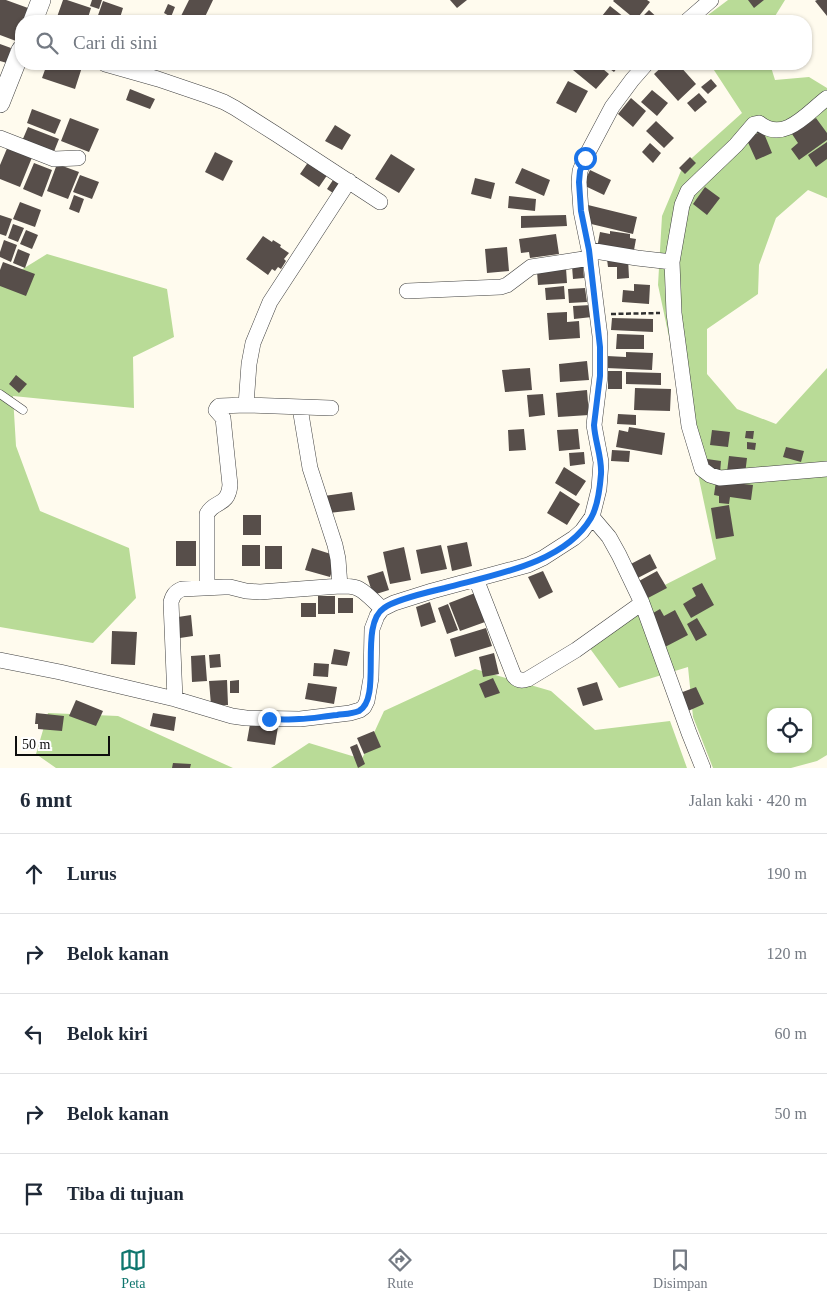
<!DOCTYPE html>
<html lang="id">
<meta charset="utf-8">
<style>
body{margin:0;font-family:Georgia,serif;background:#f2f2f3;color:#1f2937}
.controls{position:absolute;right:15px;bottom:15px;display:grid;overflow:hidden;border-radius:10px;box-shadow:0 1px 4px #0004}
.controls button{width:45px;height:45px;display:grid;place-items:center;padding:0;border:0;border-bottom:1px solid #e0e1e3;background:#fff;color:#1f2937;font:25px sans-serif}
.scale{position:absolute;left:15px;bottom:12px;width:95px;box-sizing:border-box;padding-left:5px;border:2px solid #0e0e0e;border-top:0;font-size:14px;line-height:18px;white-space:nowrap;color:#0e0e0e;-webkit-text-stroke:4px #fff;paint-order:stroke}
.stop{position:absolute;width:15px;height:15px;margin:-11px;border:4px solid #1a73e8;border-radius:50%;background:#fff}
.stop.end{background:#1a73e8;border-color:#fff;box-shadow:0 1px 5px #0008}
.list{margin:0;padding:0;list-style:none}
h2{display:flex;justify-content:space-between;align-items:center;height:65px;margin:0;padding:0 20px;font-size:21px}
h2 small{font-size:16px;font-weight:400;color:#747a83}
.list li{display:grid;grid-template-columns:32px 1fr auto;gap:15px;align-items:center;box-sizing:border-box;height:80px;padding:0 20px;border-top:1px solid #e0e1e3}
.list b{display:block;font-size:19px;white-space:nowrap}
.list em{font-size:16px;font-style:normal;color:#747a83}
.icon{flex:none;width:28px;height:28px;fill:none;stroke:currentColor;stroke-width:2;stroke-linecap:round;stroke-linejoin:round}
.map{position:relative;flex:none;width:827px;height:768px;overflow:hidden}
.search{position:absolute;background:#fff;box-shadow:0 1px 4px #0004;left:15px;right:15px;top:15px;height:55px;display:flex;align-items:center;gap:12px;box-sizing:border-box;padding:0 18px;border-radius:20px;color:#747a83;font-size:19px}
.sheet{height:465px;background:#fff}
nav{display:flex;justify-content:space-around;align-items:center;box-sizing:border-box;height:70px;border-top:1px solid #e0e1e3;background:#fff;font-size:14px;color:#747a83}
nav a{display:grid;justify-items:center;gap:2px}
nav .on{color:#0f766e}
.map>svg:first-child{display:block}
.forest{fill:#b9db97;fill-rule:evenodd}
.building{fill:#574e4a}
.lines{fill:none;stroke-linecap:round;stroke-linejoin:round}
.service-casing{stroke:#414141;stroke-width:9}
.minor-casing{stroke:#414141;stroke-width:16}
.tertiary-casing{stroke:#414141;stroke-width:20}
.path{stroke:#303030;stroke-width:2.5;stroke-dasharray:5 2.5;stroke-linecap:butt}
.service{stroke:#fff;stroke-width:8}
.minor{stroke:#fff;stroke-width:15}
.tertiary{stroke:#fff;stroke-width:19}
.route{stroke:#1a73e8;stroke-width:6}
</style>
<div class="map">
<svg width="827" height="768" viewBox="0 0 827 768">
<rect width="100%" height="100%" fill="#fffbee"/>
<path class="forest" d="M728,0H785L772,21H700Z
M710,64H770L775,80L809,77L827,88V198L808,190L776,218L759,265L758,294L707,329V374L737,409L776,424L827,368V755L817,761L791,768H713L693,717L688,667L619,688L583,639L645,595L716,559L658,285L662,216L683,166L742,113ZM771,712H808V749H771Z
M47,254L167,289L174,337L133,357L134,408L13,396L16,446L40,511L129,548L136,598L93,643L0,627V283Z
M475,669L551,691L595,730L670,721L687,768H271L309,743L362,759L384,711Z
M48,713L118,716L233,768H56L36,754Z"/>
<path class="building" d="M0,0H6L28,8L23,21H21V27L16,41L0,35Z
M63,0H67L91,8L87,21H69L57,17Z
M92,0H102L99,9L90,6Z
M189,0H213L203,21H187L180,18Z
M450,0H467L457,8Z
M614,0H647L650,2L636,20L613,1Z
M748,0H764L754,8Z
M817,0H827V16L815,1Z
M103,1L123,8L119,21H96Z
M168,4L175,7L171,17L164,13Z
M610,6L629,21H598Z
M649,10L661,21H638Z
M579,15L586,21H574Z
M123,17L135,21H122Z
M0,44L11,48L7,63L0,61Z
M47,64H83L75,89L42,78Z
M578,64H597L609,74L596,89L573,70Z
M603,64H620L614,72Z
M665,64H667L673,70L679,65L696,84L678,101L654,74Z
M711,79L717,86L708,94L701,87Z
M568,81L588,91L576,113L556,103Z
M130,89L155,99L150,109L126,100Z
M652,90L668,103L657,116L641,102Z
M699,93L707,102L695,112L687,103Z
M631,98L646,111L633,127L618,114Z
M32,109L61,120L55,134L27,123Z
M70,118L99,129L89,152L61,141Z
M816,118L827,133V140L799,160L791,149L798,143L792,134Z
M656,121L674,138L664,148L646,131Z
M335,125L351,135L342,150L325,141Z
M28,127L59,139L53,154L22,141Z
M763,131L772,153L756,160L746,138Z
M827,142V159L816,167L808,155Z
M650,143L661,153L653,163L642,152Z
M8,146L33,155L20,187L0,179V165Z
M215,152L233,161L223,181L205,172Z
M391,154L415,169L399,193L375,179Z
M690,157L696,163L685,174L679,168Z
M309,161L328,174L319,187L300,174Z
M34,163L52,170L42,197L23,189Z
M57,164L79,172L68,199L47,191Z
M522,168L550,180L544,196L515,183Z
M590,170L611,180L604,195L583,185Z
M80,175L99,182L92,199L73,192Z
M335,177L343,183L336,195L327,189Z
M475,178L495,183L491,199L471,194Z
M705,187L720,198L707,215L693,204Z
M74,195L84,199L79,213L69,209Z
M509,196L536,199L535,211L508,208Z
M20,202L41,210L35,227L13,219Z
M588,205L637,217L633,234L587,223L586,213Z
M0,215L12,219L6,236L0,234Z
M566,215L567,226L521,228V216Z
M13,224L24,228L18,242L8,238Z
M26,230L38,235L32,249L20,244Z
M610,231L630,234V238L636,239L634,250L630,249L629,253L597,248L600,232L610,234Z
M556,234L559,254L530,258L529,252L521,253L519,239Z
M263,236L272,242L273,240L281,245L280,247L289,253L284,259L286,261L281,269L278,267L275,271L272,269L268,275L246,259Z
M4,240L17,245L11,262L0,257V252Z
M507,247L509,271L487,273L485,249Z
M18,249L30,254L25,268L13,263Z
M628,258L629,278L617,279V267H608L607,259Z
M3,262L35,274L26,296L0,286V270Z
M583,265L584,278L573,279L572,266Z
M566,268L567,283L538,285L537,271Z
M634,284L650,285L649,304L622,302L623,290L634,291Z
M564,286L565,299L546,300L545,288Z
M585,288L587,302L569,303L568,289Z
M591,305L592,317L574,319L573,306Z
M567,312V322L579,321L580,338L549,340L547,313Z
M612,318L653,319V332L611,330Z
M617,334L644,335V349H616Z
M626,352L653,353L652,370L606,368L607,356L626,357Z
M587,361L589,380L560,382L559,364Z
M530,368L532,390L505,392L502,370Z
M608,371H622V389H608Z
M626,372L661,373V385L626,384Z
M16,375L27,384L19,393L9,384Z
M635,388L671,389L670,411L634,410Z
M587,390L589,415L558,417L556,393Z
M543,394L545,415L529,417L527,395Z
M618,414L636,415V425L617,424Z
M629,427L665,433L662,455L616,447L619,430L628,432Z
M524,429L526,450L509,451L508,430Z
M578,429L580,449L559,451L557,430Z
M712,430L730,432L728,447L710,445Z
M746,431H754L753,439L745,438Z
M747,442L756,443L755,450L747,449Z
M786,447L804,451L801,462L783,457Z
M612,450L630,451L629,462L611,461Z
M584,452L585,464L570,466L569,453Z
M729,456L747,458L745,474L727,472Z
M707,459L721,461L720,473L706,471Z
M564,467L586,481L576,496L555,483Z
M716,481L753,485L751,500L730,497L729,504L719,503V496L714,495Z
M560,491L580,504L567,525L547,513Z
M352,492L355,510L329,513L324,496Z
M729,505L734,536L716,539L711,508Z
M243,515H261V535H243Z
M176,541H196V566H176Z
M467,542L472,566L452,571L447,546Z
M242,545H260V566H242Z
M441,545L447,569L421,574L416,550Z
M265,546H282V569H265Z
M404,547L411,580L390,584L383,552Z
M312,548L337,556L330,577L305,570Z
M650,554L657,568L632,581L625,567Z
M383,571L389,590L373,595L367,576Z
M543,571L553,592L539,599L528,577Z
M657,571L667,588L648,598L639,581Z
M702,583L714,605L691,618L683,604L696,596L692,588Z
M475,593L485,622L460,631L449,603Z
M318,596H335V614H318Z
M338,598H353V613H338Z
M430,602L436,622L421,627L416,607Z
M301,603H316V617H301Z
M448,604L458,630L447,634L438,608Z
M660,609L664,616L675,610L688,635L665,647L648,616Z
M191,615L193,636L180,638L178,617Z
M697,618L707,635L696,641L687,624Z
M486,628L492,646L455,657L450,639Z
M112,631L137,632L135,665L111,664Z
M334,649L350,652L347,666L331,664Z
M494,653L499,674L483,677L479,657Z
M220,654L221,667L210,668L209,655Z
M205,655L207,681L192,682L191,656Z
M314,663L329,664L328,677L313,676Z
M493,678L500,693L485,698L479,684Z
M227,680L228,705H211L209,681Z
M239,680V693H230V681Z
M597,682L603,700L583,706L577,688Z
M308,683L337,687L334,704L305,699Z
M696,687L704,704L688,711L680,693Z
M76,700L103,711L96,726L69,716Z
M36,713L64,716L62,731L38,729V724H35Z
M153,713L176,717L174,731L150,726Z
M250,724L278,727L275,745L247,741Z
M374,731L381,747L364,754L357,738Z
M357,744L365,764L358,768L350,747Z
M173,763L191,764L190,768H172Z"/>
<g class="lines">
<defs>
<path id="service" d="M0,394L23,410"/>
<path id="minor" d="M687,21L711,0
M105,64L158,79L208,96L224,102L235,108L276,134L380,202
M827,98C808,112 784,144 759,123L754,124L736,145L688,191L682,205L672,262L674,313L689,426L702,469L710,475L720,478L827,469
M0,138L54,159L78,158
M589,250L637,258L672,262
M407,291L501,287L507,285L531,267L590,258
M246,405L249,364L253,343L270,302L349,181
M300,408L310,468L335,545L338,559L340,586
M592,517L609,537L619,555L642,603L689,733L703,768
M476,579L514,676C517,680 522,681 528,679L576,650L642,603
M207,588V514C214,500 228,507 230,485L223,418L216,410L217,408L219,406L246,405L331,408
M0,660L60,672L175,699L232,716L246,718L300,719L350,713L360,710L364,707L367,701L371,678L372,629L377,616L382,609L394,603L432,591L528,565L543,558L574,538L582,531L592,517L599,489L601,462L594,425L600,376V336L589,250L581,211L579,182L580,171L585,158L612,107L632,80L646,64
M175,699L171,602C173,595 175,592 182,589L224,587H230L246,591L260,592L340,586C345,586 352,586 357,588C365,591 376,603 382,609"/>
<path id="tertiary" d="M33,21L41,0
M0,103L21,50"/>
</defs>
<use href="#service" class="service-casing"/>
<use href="#minor" class="minor-casing"/>
<use href="#tertiary" class="tertiary-casing"/>
<path class="path" d="M611,314L660,313"/>
<use href="#service" class="service"/>
<use href="#minor" class="minor"/>
<use href="#tertiary" class="tertiary"/>
</g>
<g class="lines">
<path class="route" d="M269,719C279,719 289,720 299,719C312,719 324,716 337,715C344,714 352,714 359,711C383,698 358,625 384,608C396,599 429,592 445,588C492,575 564,564 591,518C598,506 600,487 601,474C602,457 595,442 594,425L600,376V347L589,250L581,211L579,182L580,171L585,158"/>
</g>
</svg>
<div class="controls">
<button><svg class="icon" aria-label="locate" viewBox="0 0 24 24"><circle cx="12" cy="12" r="6"/><path d="M12 2v4M12 18v4M2 12h4M18 12h4"/></svg></button>
</div>
<div class="scale">50 m</div>
<div class="stop" style="left:585px;top:158px"></div>
<div class="stop end" style="left:269px;top:719px"></div>
<div class="search"><svg class="icon" aria-label="search" viewBox="0 0 24 24"><circle cx="10" cy="10" r="6"/><path d="M15 15l6 6"/></svg>Cari di sini</div>
</div>
<section class="sheet">
<h2>6 mnt<small>Jalan kaki · 420 m</small></h2>
<ul class="list">
<li><svg class="icon" aria-label="ahead" viewBox="0 0 24 24"><path d="M12 20V5M6 11l6-6 6 6"/></svg><div><b>Lurus</b></div><em>190 m</em></li>
<li><svg class="icon" aria-label="right" viewBox="0 0 24 24"><path d="M7 20v-9h11M14 6l5 5-5 5"/></svg><div><b>Belok kanan</b></div><em>120 m</em></li>
<li><svg class="icon" aria-label="left" viewBox="0 0 24 24"><path d="M17 20v-9H6M10 6l-5 5 5 5"/></svg><div><b>Belok kiri</b></div><em>60 m</em></li>
<li><svg class="icon" aria-label="right" viewBox="0 0 24 24"><path d="M7 20v-9h11M14 6l5 5-5 5"/></svg><div><b>Belok kanan</b></div><em>50 m</em></li>
<li><svg class="icon" aria-label="arrive" viewBox="0 0 24 24"><path d="M6 21V4h12l-3 4 3 4H6"/></svg><div><b>Tiba di tujuan</b></div></li>
</ul>
</section>
<nav>
<a class="on"><svg class="icon" aria-label="map" viewBox="0 0 24 24"><path d="M3 6l6-2 6 2 6-2v14l-6 2-6-2-6 2zM9 4v14M15 6v14"/></svg>Peta</a>
<a><svg class="icon" aria-label="directions" viewBox="0 0 24 24"><path d="M12 3l9 9-9 9-9-9zM9 14v-3h6M13 9l2 2-2 2"/></svg>Rute</a>
<a><svg class="icon" aria-label="saved" viewBox="0 0 24 24"><path d="M7 4h10v16l-5-4-5 4z"/></svg>Disimpan</a>
</nav>
